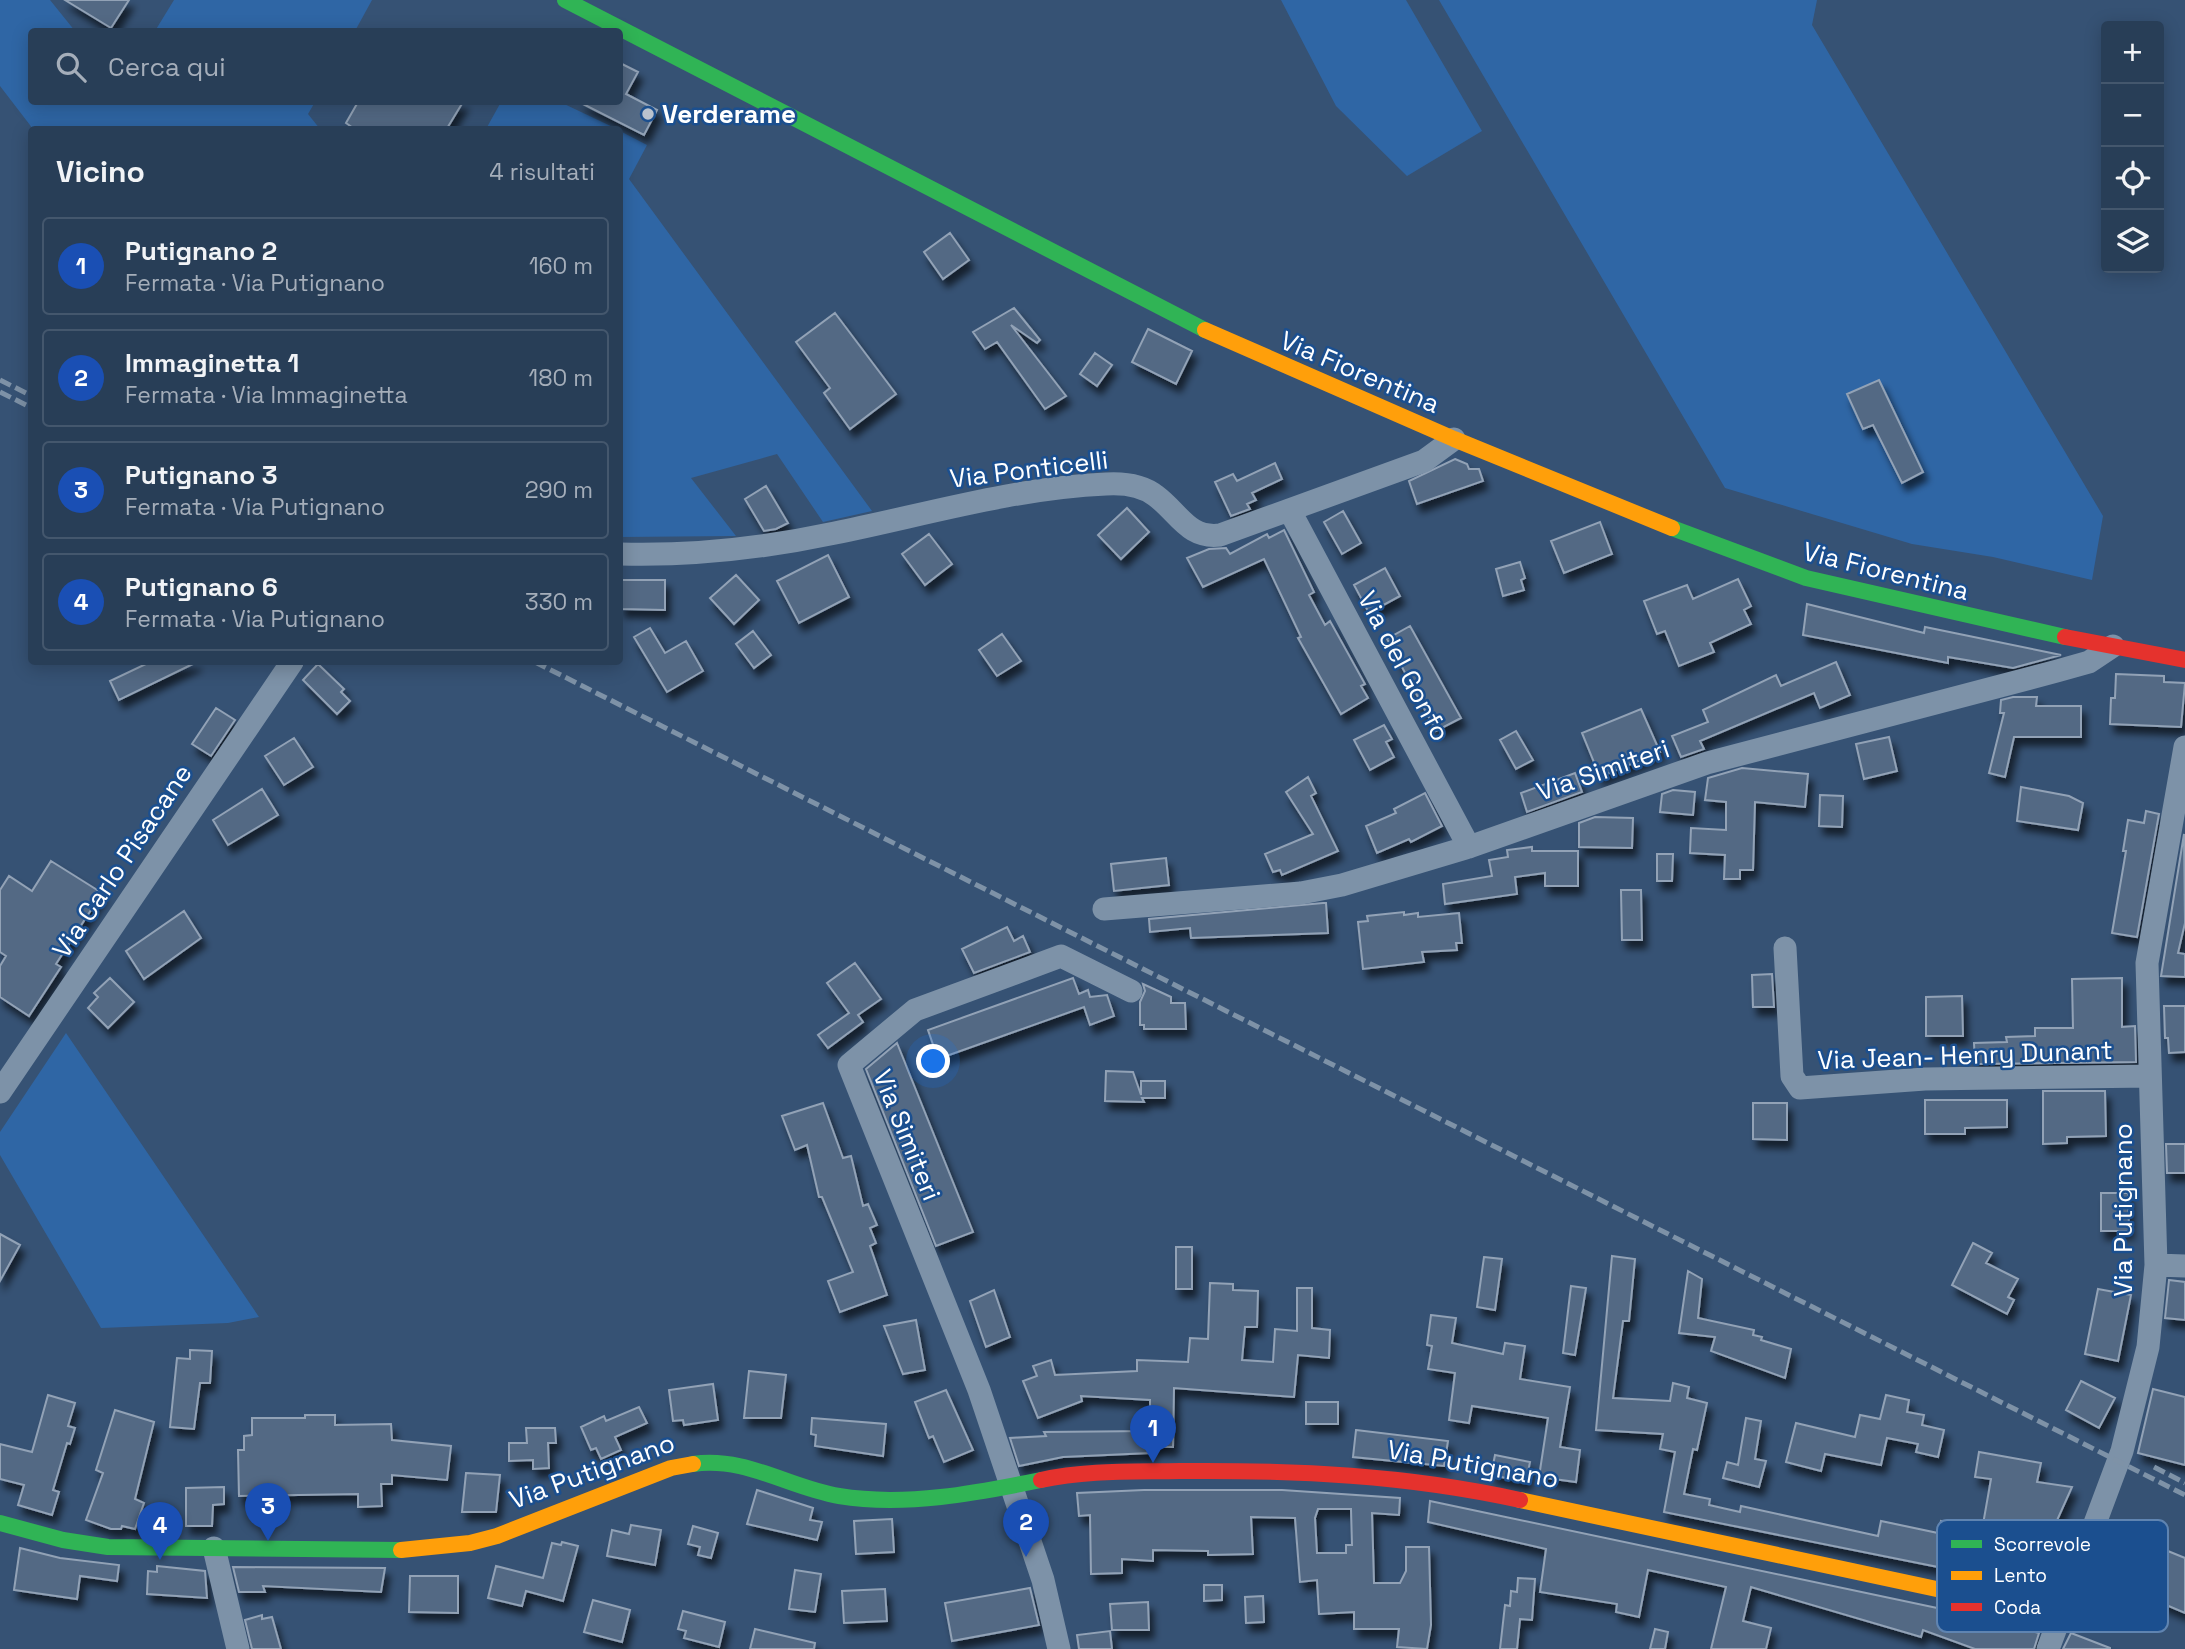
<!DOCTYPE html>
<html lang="it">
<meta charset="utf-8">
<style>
body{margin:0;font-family:"Space Grotesk",sans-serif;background:#30455d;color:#f1f3f6}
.controls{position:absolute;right:21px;top:21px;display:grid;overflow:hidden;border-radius:7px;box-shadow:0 4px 18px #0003}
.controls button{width:63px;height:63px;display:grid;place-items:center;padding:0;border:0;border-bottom:2px solid #44576d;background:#283e57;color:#f1f3f6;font:35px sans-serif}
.you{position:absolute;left:934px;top:1062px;width:24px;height:24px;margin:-18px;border:5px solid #fff;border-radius:50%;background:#1a73e8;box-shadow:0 0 0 10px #1a73e833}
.badge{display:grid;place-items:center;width:46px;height:46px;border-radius:50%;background:#90b9f0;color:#fff;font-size:23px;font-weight:700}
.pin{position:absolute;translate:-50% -58px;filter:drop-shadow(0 2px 4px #0008)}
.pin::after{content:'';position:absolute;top:37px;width:24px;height:21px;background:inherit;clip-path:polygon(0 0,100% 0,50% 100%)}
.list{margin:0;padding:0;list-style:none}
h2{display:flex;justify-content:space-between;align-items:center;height:91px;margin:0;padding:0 28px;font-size:30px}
h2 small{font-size:23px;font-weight:400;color:#a5aeba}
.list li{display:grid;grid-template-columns:46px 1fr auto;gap:21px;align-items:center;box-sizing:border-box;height:98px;margin:0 14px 14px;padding:0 14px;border:2px solid #44576d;border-radius:7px}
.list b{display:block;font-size:26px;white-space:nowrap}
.list p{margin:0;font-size:23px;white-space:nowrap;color:#a5aeba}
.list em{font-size:23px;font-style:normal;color:#a5aeba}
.icon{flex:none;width:38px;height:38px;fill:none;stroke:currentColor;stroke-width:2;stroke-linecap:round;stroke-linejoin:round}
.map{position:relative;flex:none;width:2185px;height:1649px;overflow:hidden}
.search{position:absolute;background:#283e57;box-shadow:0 4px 18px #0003;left:28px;top:28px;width:595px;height:77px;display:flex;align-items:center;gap:18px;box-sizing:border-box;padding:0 24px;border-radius:7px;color:#a5aeba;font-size:26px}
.panel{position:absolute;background:#283e57;box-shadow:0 4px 18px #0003;left:28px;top:126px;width:595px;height:539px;border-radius:7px}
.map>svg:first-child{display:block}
.green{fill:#2f66a5}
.building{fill:#526984;stroke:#92a2b6;stroke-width:2;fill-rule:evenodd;filter:url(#shadow)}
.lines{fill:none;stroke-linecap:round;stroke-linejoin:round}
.street{stroke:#7d92a8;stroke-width:23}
.fast{stroke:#30b455;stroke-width:16}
.slow{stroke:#ff9f0a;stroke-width:16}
.jam{stroke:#e5322d;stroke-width:16}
.rail{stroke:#7e92a7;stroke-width:5;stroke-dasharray:12 5;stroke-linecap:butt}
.poi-dot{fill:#b9c2ce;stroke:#1b4f8f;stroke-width:2.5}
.labels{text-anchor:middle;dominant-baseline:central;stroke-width:5;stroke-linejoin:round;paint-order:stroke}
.poi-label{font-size:26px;font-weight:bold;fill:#fff;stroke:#1b4f8f;text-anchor:start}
.street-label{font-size:26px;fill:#fff;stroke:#1b4f8f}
.key{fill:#1b4f8f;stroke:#5f84b1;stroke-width:2}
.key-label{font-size:19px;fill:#fff}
</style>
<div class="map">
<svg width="2185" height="1649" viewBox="0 0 2185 1649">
<defs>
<filter id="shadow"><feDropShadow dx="4.5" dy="8" stdDeviation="3.5" flood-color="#0009"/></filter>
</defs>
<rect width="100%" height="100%" fill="#365274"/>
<path class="green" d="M0,0H50L75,31L32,32V102H315L308,114L320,129H33L0,86Z
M174,0H372L355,31H155Z
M1281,0H1406L1482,131L1407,176L1336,106Z
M1439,0H1817L1812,25L2103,516L2092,580L1993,557L1912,544L1725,488Z
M501,102H560L617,129H486Z
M620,131L647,145L629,179L872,511L823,522L777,454L691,478L736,536L620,537Z
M66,1033L259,1317L228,1323L101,1328L0,1155V1132Z"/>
<path class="building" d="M65,0H129L111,28Z
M620,63L638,72L626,94L657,110L644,135L579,102H620Z
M358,102H463L446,130H356L346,123Z
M950,233L969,260L943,279L924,252Z
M1014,308L1040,340L1037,343L1011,325L1066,396L1045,409L997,342L985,349L973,332Z
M835,313L896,394L850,429L824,393L830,388L796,342Z
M1148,329L1192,351L1176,384L1132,362Z
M1095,353L1112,365L1097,386L1080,374Z
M1879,380L1923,472L1902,483L1873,425L1863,429L1847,394Z
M1455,459L1467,464L1469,469H1479L1483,481L1417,504L1409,481Z
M1275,463L1282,479L1252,493L1256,500L1247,504L1250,509L1231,516L1215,482L1233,474L1237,481Z
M766,486L788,523L776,529L764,531L745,499Z
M1127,508L1149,532L1121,559L1098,535Z
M1343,511L1361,543L1342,554L1324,522Z
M1600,522L1612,554L1564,573L1551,541Z
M1284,530L1314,592L1309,595L1325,625L1330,621L1365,684L1361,686L1368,698L1341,714L1298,638L1301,637L1264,559L1203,587L1187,558L1209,549L1226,548L1230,554L1267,534L1269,538Z
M929,534L952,564L925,585L902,554Z
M828,555L849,597L799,623L777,581Z
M1520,562L1525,578L1521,580L1524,590L1503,596L1496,569Z
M1385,568L1400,596L1369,613L1354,585Z
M736,575L759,600L734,624L710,598Z
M1738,579L1751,606L1744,610L1751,624L1710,643L1714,652L1679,666L1665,631L1657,634L1644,601L1687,585L1693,599Z
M621,580H665V610L621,609Z
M1807,604L1924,633L1925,627L2061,655L2013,668L1948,657V663L1803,635Z
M1410,626L1461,718L1436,731L1387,639Z
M650,628L665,653L686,641L703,671L667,692L634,637Z
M753,631L771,655L754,668L736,644Z
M1002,634L1021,661L997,676L979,650Z
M150,662H197L119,700L110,681Z
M1836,662L1850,695L1820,708L1814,693L1700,741L1704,749L1681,757L1672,736L1708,722L1703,710L1776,675L1781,686Z
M318,664L344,689L341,692L350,701L337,714L303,680Z
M2116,674L2164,676V682L2185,683L2181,727L2110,724L2111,698H2115Z
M2013,697H2037L2036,706H2081V737H2014L2005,777L1989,773L2004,713H2000L2001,700Z
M216,708L235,720L211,756L192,744Z
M1641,709L1660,752L1600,777L1582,733Z
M1384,725L1392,739L1386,742L1394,757L1370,770L1354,740Z
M1516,731L1533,760L1516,769L1500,740Z
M1889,737L1897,771L1864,779L1856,744Z
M294,738L313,767L284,785L265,756Z
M1742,768L1808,774L1805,807L1755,802L1753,870H1740V879H1724L1725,855L1690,853L1691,828L1726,830V802L1705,800L1708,778Z
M1575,773L1582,792L1527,812L1521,793Z
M1308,777L1316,793L1311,796L1338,851L1282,875L1280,870L1273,872L1265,854L1313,834L1286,792Z
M2021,787L2069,796L2083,803L2078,830L2017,821Z
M262,789L278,815L228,845L213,820Z
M1673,790L1695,792L1693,815L1660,812L1662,794Z
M1425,793L1442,826L1411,842L1409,839L1377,853L1366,826L1396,813L1394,809Z
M1820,795L1843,796L1842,827L1819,826Z
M2146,811L2159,814L2137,937L2112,933L2126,851H2123L2128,820L2144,823Z
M1595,817L1633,818L1632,848L1579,847V823Z
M2184,834L2185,923L2178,953L2185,954V977L2161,976Z
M1532,847V851H1578V886H1545V873L1515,877L1517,894L1445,904L1443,884L1492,876L1489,860L1508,857L1507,850Z
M1657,854H1673L1672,881H1657Z
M1166,858L1169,885L1114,891L1111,864Z
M51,861L102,893L56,964L61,967L29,1016L0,997V966L6,956L0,952V890L9,876L32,891Z
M1621,890H1641L1642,940H1622Z
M1323,903H1326L1328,933L1191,938L1190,928L1150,932L1149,919Z
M184,911L201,938L144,979L126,951Z
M1404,912V915L1418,913V917L1459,913L1462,943H1456L1457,950L1422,952L1424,962L1363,969L1358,922L1368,921L1367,916Z
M1007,927L1014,941L1023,936L1030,952L974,973L962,949Z
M855,963L881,999L858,1015L863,1022L828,1048L818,1035L849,1013L827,983Z
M1772,974L1774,1007H1753L1752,975Z
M110,978L134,1002L108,1028L88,1008L98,997L94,993Z
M1073,978L1079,994L1088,990L1090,997L1107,995L1114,1016L1090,1025L1084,1007L938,1059L928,1030Z
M2122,978V1027L2135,1026L2136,1062L1975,1064L1974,1043L2007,1042L2006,1037L2035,1036V1028H2073L2072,979Z
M1143,984L1171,997V1003H1185L1186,1029H1144V1025H1140V1002L1145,991Z
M1962,996L1963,1036H1926V997Z
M2164,1006H2185V1052L2169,1053L2168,1038H2165Z
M897,1043L973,1232L936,1246L866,1069Z
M1106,1071L1133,1072L1141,1095V1081H1165V1098H1142L1144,1102L1105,1101Z
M2043,1091H2105L2106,1136L2067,1137V1143L2043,1144Z
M1925,1100H2007V1127L1965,1128V1134H1925Z
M823,1103L843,1158L851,1156L863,1206L868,1204L877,1225L870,1228L876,1243L870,1246L887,1295L840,1312L828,1281L853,1272L822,1197H819L807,1145L795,1150L782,1116Z
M1753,1103H1787V1140L1753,1139Z
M2166,1144H2185V1173H2167Z
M2101,1193H2128L2129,1231H2101Z
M0,1234L20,1245L0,1281Z
M1973,1243L1992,1253L1986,1263L2018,1279L2008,1297L2014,1300L2007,1314L1952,1285Z
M1176,1247H1192V1289H1176Z
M1612,1256L1635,1259L1629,1321H1623L1613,1398L1670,1401L1673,1383L1689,1387L1687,1398L1707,1403L1697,1450L1693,1449L1684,1494L1710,1499L1709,1505L1740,1512L1741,1506L1878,1536L1881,1521L1938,1533L1941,1521L1982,1530L1991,1479L1975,1477L1979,1452L2041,1463L2037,1482L2072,1487L2041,1556L2033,1555L2032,1562L2021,1561L2017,1573L1963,1548L1958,1571L1664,1512L1675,1452L1660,1449L1663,1434L1596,1430Z
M1484,1257L1502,1259L1495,1310L1477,1307Z
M1688,1271L1702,1279L1698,1318L1754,1330L1753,1335L1762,1337L1761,1340L1791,1349L1785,1378L1711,1351L1715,1337L1679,1333Z
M2169,1280L2185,1282V1320L2165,1318Z
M1210,1283L1233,1284V1290L1258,1291L1257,1327H1245L1242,1360L1273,1362L1275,1329L1297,1331V1288H1312V1328L1330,1330L1329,1358L1298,1355L1294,1397L1174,1388L1173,1447H1150V1453L1063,1457L1019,1466L1010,1438L1046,1436L1044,1432L1150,1431V1400L1081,1396L1082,1401L1038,1418L1023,1381L1037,1376L1033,1366L1051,1360L1055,1375L1137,1371V1360L1188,1362L1190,1338L1208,1339Z
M1571,1286L1586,1288L1575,1355L1563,1353Z
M2098,1289L2131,1295L2118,1361L2085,1354Z
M994,1290L1010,1337L986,1347L970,1301Z
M1431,1315L1456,1318L1452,1343L1503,1354L1505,1343L1525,1346L1520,1379L1570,1387L1560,1447L1580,1450L1576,1482L1539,1477L1548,1418L1472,1406L1469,1423L1449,1420L1455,1373L1428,1369L1432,1346L1427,1345Z
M916,1320L925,1370L903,1374L884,1326Z
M190,1350L212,1351L210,1383H200L194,1429L170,1427L177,1358L190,1359Z
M749,1371L786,1375L781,1418H744Z
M2081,1381L2115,1398L2099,1428L2066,1410Z
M713,1384L718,1420L684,1425L683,1420L673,1421L669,1390Z
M2153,1389L2185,1397V1465L2138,1453Z
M946,1390L973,1450L944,1462L933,1436L929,1438L915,1402Z
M48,1395L75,1403L68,1426L75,1428L70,1444L67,1443L53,1490L59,1492L52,1515L18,1505L24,1485L0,1479V1444L32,1452Z
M1886,1395L1909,1400L1907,1412L1924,1415L1922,1425L1944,1430L1938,1457L1916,1452L1918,1444L1887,1438L1881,1465L1825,1454L1821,1471L1786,1462L1796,1423L1855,1437L1860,1415L1880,1419Z
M1306,1402H1338V1424H1306Z
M639,1407L647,1423L615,1437L621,1450L601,1459L596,1448L591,1450L581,1427L604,1416L606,1421Z
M115,1410L154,1422L135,1499L144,1503L135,1529L122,1526L121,1529H111L86,1520L103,1473L96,1470Z
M305,1415H335V1425L391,1424L392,1440L451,1446L447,1480L392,1475V1484H381L382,1506L358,1507V1494L239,1496L238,1450H244V1436L252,1435V1418H305Z
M812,1418L886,1424L883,1456L815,1446L816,1435L811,1434Z
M1746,1418L1761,1421L1755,1459L1766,1461L1759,1487L1723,1478L1727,1462L1738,1465Z
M526,1428H555L556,1443H548L549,1468L533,1469V1460L509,1461V1443H527Z
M1356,1430L1448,1441L1444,1466L1353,1457Z
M1495,1455L1530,1462L1526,1482L1491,1475Z
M466,1473L500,1475L496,1512H462Z
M224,1487V1504L213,1505L212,1526H186V1488Z
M757,1490L813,1508L810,1520L822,1522L817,1540L747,1524Z
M1144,1490H1282L1400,1498L1399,1515L1372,1513L1374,1583H1400L1406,1571V1547H1429L1431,1625L1427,1649L1397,1647L1399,1629H1354V1612L1319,1614L1317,1580L1300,1582L1295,1518L1251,1517L1253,1554L1208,1555V1551L1153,1550V1561L1122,1559V1573L1091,1574L1090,1515L1079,1516L1077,1493ZM1318,1509H1351L1352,1545H1346V1553H1317L1315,1518Z
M1430,1501L1975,1616L2039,1633L2034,1649H1975L1923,1630L1921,1637L1751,1587L1743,1621L1771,1628L1766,1649H1711L1726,1587L1648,1570L1639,1617L1616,1612L1617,1604L1540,1592L1546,1549L1428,1522Z
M892,1519L894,1552L856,1554L854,1521Z
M631,1525L661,1530L655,1565L607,1556L612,1530L629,1534Z
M693,1526L718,1533L711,1558L698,1555L700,1547L688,1544Z
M2109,1527L2185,1558V1613L2091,1573Z
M562,1542L578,1546L563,1601L526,1591L522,1606L488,1598L496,1566L543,1578L552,1543L561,1545Z
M20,1548L60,1558L119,1565L117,1581L80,1576L77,1599L14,1590Z
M157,1566L205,1571L207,1598L147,1594L148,1571L157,1572Z
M233,1567L385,1568L381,1592L263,1586L265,1592H239Z
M795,1570L821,1574L815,1612L789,1609Z
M410,1576H458V1613L409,1612Z
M1518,1578L1535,1579L1532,1620L1520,1619L1517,1649H1500L1505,1605L1510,1606L1511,1591L1517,1592Z
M1204,1585H1222V1600L1204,1601Z
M1030,1588L1039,1625L952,1641L945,1603Z
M885,1589L887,1621L844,1623L842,1591Z
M1263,1596L1264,1622L1246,1623L1245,1597Z
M593,1600L630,1610L622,1642L584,1632Z
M1148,1602L1149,1630H1112L1110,1604Z
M683,1611L725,1622L719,1647L684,1638L686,1631L678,1629Z
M262,1615V1619L272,1617L281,1649H252L245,1620Z
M755,1629L815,1643L814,1649H750Z
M1655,1629L1668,1632L1665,1649H1650Z
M1110,1631L1112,1649H1079L1077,1635Z
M2071,1633L2110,1648V1649H2063Z"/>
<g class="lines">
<path class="street" d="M1290,511L1469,847
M620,554C692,556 764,548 835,533C924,515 1014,488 1106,484C1123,483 1142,485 1156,496C1179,513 1188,539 1220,535L1424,461L1454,439
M1104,909L1301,893L1342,885L1469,847L1707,763L2057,671L2089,662L2113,646
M1785,948L1792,1076L1800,1088L1925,1079L2150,1076
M0,1092L292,662
M2156,1265L2185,1266
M214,1548L238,1649
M1059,1649L1043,1580L979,1390L849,1065L915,1010L1061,956L1131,991
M2048,1649L2122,1451L2148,1347L2156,1265L2147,963L2185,747"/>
<path class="fast" d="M565,0L1205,330
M1672,528L1806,578L2065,637
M693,1464C745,1456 790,1488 839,1496C905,1507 977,1493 1041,1480
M0,1523L63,1540L108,1547L401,1550"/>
<path class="slow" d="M1205,330L1454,439L1672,528
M1520,1500L1974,1597
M401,1550L470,1543L497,1536L671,1468L693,1464"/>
<path class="jam" d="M2065,637L2185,660
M1041,1480C1086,1470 1134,1472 1180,1471C1295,1470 1407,1475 1520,1500
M1974,1597L2059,1619"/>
<path class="rail" d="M0,380L32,396
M0,392L32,408
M535,662L2185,1495
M2154,1467L2185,1483"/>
</g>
<circle class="poi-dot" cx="648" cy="114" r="7"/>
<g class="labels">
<g class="poi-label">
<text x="662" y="114">Verderame</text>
</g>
<g class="street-label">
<text transform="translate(1360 372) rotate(23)">Via Fiorentina</text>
<text transform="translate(1029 469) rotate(-7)">Via Ponticelli</text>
<text transform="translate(1886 571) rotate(14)">Via Fiorentina</text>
<text transform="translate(1404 666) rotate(62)">Via del Gonfo</text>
<text transform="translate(1603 770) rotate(-19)">Via Simiteri</text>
<text transform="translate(122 861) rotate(-56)">Via Carlo Pisacane</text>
<text transform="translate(1965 1055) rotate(-2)">Via Jean- Henry Dunant</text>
<text transform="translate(907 1135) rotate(68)">Via Simiteri</text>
<text transform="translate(2123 1210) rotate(-90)">Via Putignano</text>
<text transform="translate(1473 1464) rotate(10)">Via Putignano</text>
<text transform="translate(592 1471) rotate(-20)">Via Putignano</text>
</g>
</g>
<rect x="1937" y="1520" width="231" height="112" rx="10" class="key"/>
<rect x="1951" y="1540" width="31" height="8" fill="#30b455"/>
<rect x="1951" y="1571" width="31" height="9" fill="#ff9f0a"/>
<rect x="1951" y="1603" width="31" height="8" fill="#e5322d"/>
<g class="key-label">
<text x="1994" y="1551">Scorrevole</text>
<text x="1994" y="1582">Lento</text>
<text x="1994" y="1614">Coda</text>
</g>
</svg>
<div class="controls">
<button>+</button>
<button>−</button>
<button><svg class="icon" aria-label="locate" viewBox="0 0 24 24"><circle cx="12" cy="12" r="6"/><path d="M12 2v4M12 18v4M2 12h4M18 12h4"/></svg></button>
<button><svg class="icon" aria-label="layers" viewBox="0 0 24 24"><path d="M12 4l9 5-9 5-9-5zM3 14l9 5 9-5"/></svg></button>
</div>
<div class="you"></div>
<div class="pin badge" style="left:1153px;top:1463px;background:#1a4fb4">1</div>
<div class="pin badge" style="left:1026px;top:1557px;background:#1a4fb4">2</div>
<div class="pin badge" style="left:268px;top:1541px;background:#1a4fb4">3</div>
<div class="pin badge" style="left:160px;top:1560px;background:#1a4fb4">4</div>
<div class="search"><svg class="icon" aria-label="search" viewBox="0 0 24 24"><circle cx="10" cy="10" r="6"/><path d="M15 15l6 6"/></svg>Cerca qui</div>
<section class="panel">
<h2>Vicino<small>4 risultati</small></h2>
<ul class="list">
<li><span class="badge" style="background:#1a4fb4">1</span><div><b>Putignano 2</b><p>Fermata · Via Putignano</p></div><em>160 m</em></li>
<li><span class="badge" style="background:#1a4fb4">2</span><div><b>Immaginetta 1</b><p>Fermata · Via Immaginetta</p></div><em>180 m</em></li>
<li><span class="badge" style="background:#1a4fb4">3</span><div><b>Putignano 3</b><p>Fermata · Via Putignano</p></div><em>290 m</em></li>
<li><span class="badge" style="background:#1a4fb4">4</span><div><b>Putignano 6</b><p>Fermata · Via Putignano</p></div><em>330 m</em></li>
</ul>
</section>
</div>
